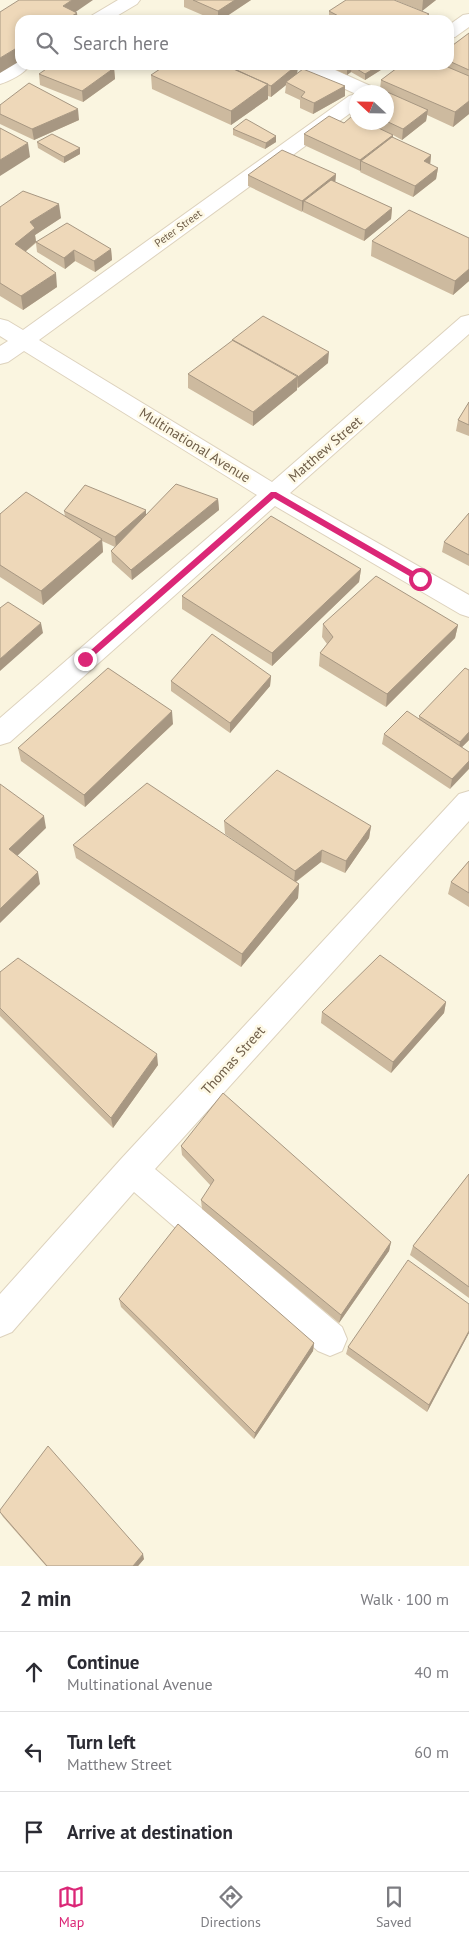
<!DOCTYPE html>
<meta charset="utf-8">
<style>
body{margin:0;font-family:"PT Sans",sans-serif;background:#f7f7f7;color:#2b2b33}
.compass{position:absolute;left:349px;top:85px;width:45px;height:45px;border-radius:50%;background:#fff;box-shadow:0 2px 8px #0003;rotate:292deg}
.stop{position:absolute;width:15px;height:15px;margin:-11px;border:4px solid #db2777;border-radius:50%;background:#fff}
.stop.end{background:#db2777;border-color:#fff;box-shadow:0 1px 5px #0008}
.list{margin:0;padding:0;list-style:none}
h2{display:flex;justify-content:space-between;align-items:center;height:65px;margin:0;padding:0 20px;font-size:21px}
h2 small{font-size:16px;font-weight:400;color:#7c7c81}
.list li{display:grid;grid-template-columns:32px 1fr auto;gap:15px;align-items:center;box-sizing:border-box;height:80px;padding:0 20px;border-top:1px solid #e1e1e2}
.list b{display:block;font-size:19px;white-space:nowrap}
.list p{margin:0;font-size:16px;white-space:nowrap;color:#7c7c81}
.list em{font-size:16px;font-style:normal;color:#7c7c81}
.icon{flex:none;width:28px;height:28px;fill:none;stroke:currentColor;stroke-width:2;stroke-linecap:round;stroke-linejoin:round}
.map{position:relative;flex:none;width:469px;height:1566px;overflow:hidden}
.search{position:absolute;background:#fff;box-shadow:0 2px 8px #0003;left:15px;right:15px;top:15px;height:55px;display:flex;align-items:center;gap:12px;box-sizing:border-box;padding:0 18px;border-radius:15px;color:#7c7c81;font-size:19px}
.sheet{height:305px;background:#fff}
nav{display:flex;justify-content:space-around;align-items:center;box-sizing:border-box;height:70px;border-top:1px solid #e1e1e2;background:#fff;font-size:14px;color:#7c7c81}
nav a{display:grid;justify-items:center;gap:2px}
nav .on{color:#db2777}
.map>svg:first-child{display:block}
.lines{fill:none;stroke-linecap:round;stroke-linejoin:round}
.minor-casing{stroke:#ddd2bd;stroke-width:2}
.minor{fill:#fff;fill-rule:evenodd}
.wall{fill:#cdba9f}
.shaded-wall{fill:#a79782}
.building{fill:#eed8b9;stroke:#a79782}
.route{fill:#db2777}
.labels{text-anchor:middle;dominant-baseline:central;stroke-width:5;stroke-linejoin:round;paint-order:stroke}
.far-street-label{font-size:11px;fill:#6f5e49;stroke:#fef9e6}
.street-label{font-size:14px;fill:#6f5e49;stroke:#fef9e6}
</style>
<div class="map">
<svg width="469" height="1566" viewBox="0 0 469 1566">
<rect width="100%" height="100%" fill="#faf5e0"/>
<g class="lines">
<defs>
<path id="minor" d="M118,0H140L137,4L110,20H88L91,16Z
M469,14V27L455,37L449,38V25L463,15Z
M20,60V65H30C24,74 10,81 0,84V70Z
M300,65H324L375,88L377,92L356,94L302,69Z
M356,94V109L39,340L272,482L461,317L469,315V334L290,493L469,595V617L460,614L275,506L10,742L0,745V718L257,495L24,351L8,362L0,364V346L8,341L0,336V319L8,321L23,330L349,96Z
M469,791V821L155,1169L342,1327L347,1339L342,1351L330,1356L318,1351L134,1192L12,1332L0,1337V1294L121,1159L459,794Z"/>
</defs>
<use href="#minor" class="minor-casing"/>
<use href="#minor" class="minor"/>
</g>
<path class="wall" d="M184,0H251L221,20H214L184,7Z
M395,0H436L422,11Z
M329,11L429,14L428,20H329Z
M469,33V114L453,127L427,115L426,121L402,140L393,135V138L431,155L430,164L438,168L436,179L413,197L360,172L361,170L360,171L304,145V134L344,123L352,117L350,116L351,105L356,101V122H386V92L380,89L381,80L401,65H449V48Z
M166,65H298L297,73L345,86V96L313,114L300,108V100L285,93L286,85L271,97L268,96V99L231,125L152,89L151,75Z
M330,65H384V68L365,80L351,72L347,75L330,67Z
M114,68L115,79L83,102L40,85L39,74Z
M0,105L79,120L34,140L0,124Z
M233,129L276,136V142L265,149L233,135Z
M37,142L80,148V154L64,163L38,148Z
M336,174L335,182L392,208L391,219L364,241L303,212V210L302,212L248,186V175Z
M0,207L61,218L35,235L36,241L111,249L112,260L95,272L75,261L65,269L37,252L36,243L25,252L57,287L23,310L0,296Z
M469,238V281L453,295L371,256L372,241Z
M328,363L297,388V390L253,426L188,388V374Z
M469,402V436L456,431L458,420Z
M218,499L219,510L132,580L112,562L111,551L115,547L102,541L103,552L43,605L0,577V514L65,516L64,511L146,515Z
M469,513V566L442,552L444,542Z
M361,569L359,582L272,666L182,609V596Z
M323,624L458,625L455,638L386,707L319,666L320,653L327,644L322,637Z
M469,670V740L462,747L450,789L382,744L384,734L419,719V716Z
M271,676L270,686L230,733L171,691V681Z
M173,724L85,807L21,761L18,748Z
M224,821L371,826L369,838L345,873L321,862L296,882L299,884L298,898L241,967L76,858L73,845L242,846L225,834Z
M469,861V907L448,894L451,882Z
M0,972L158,1065L113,1128L0,1016Z
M446,1002L444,1013L391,1073L321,1023L322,1012Z
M181,1146L391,1242L389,1251L339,1323L202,1209L201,1200L211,1186L182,1155Z
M469,1174V1298L410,1255L413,1246Z
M119,1299L314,1343L313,1351L254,1439L121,1307Z
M469,1304V1333L427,1412L346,1354L348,1347Z
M0,1512L144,1559L138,1566H46L3,1517Z"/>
<path class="shaded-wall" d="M72,0H93L64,20L63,6Z
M235,0H251L221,20H218V11Z
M423,0H436L422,11Z
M77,13L78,20H65Z
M429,14L428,20H420Z
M20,46V61L0,73V58Z
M297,65H298L297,75L286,82V85L271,97V86Z
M380,65H384V68L365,80V74Z
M352,66L351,72L347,75V69Z
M114,68L115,79L83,102L82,91Z
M268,84V99L231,125V111Z
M345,86V96L313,114L314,103Z
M469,101V114L453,127L455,112Z
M78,109L79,120L34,140L32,129Z
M428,110L426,121L402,140L403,129Z
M393,135L392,146L361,161V170L360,171V160Z
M276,136V142L265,149L266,143Z
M28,143L30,157L0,176V160Z
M80,148V154L64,163V157Z
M431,155L430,166L424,161Z
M438,168L436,179L413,197L415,186Z
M336,174L335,185L304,201L303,210L302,212V201Z
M59,204L61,218L35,235L36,242L17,259L15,244L30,222Z
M392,208L391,219L364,241L365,230Z
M111,249L112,260L95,272L94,261Z
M74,250L75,261L65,269L64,258Z
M469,269V281L453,295L455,281Z
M56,273L57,287L23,310L21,296Z
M329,352L328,363L298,388V377Z
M298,376L297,390L253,426V412Z
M218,499L219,510L132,580L131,570Z
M146,510V521L116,548L115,537Z
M102,539L103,552L43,605L41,591Z
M361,569L359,582L272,666V653Z
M41,623L43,633L0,671V659Z
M458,625L455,638L386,707L387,694Z
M271,676L270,686L230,733V723Z
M172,711L173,724L85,807L84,795Z
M469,732V740L458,751L460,742Z
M469,761V769L450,789L452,779Z
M44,816L46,828L11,862L9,849Z
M371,826L369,838L345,873L346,861Z
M322,850L321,862L294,883L295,871Z
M38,872L40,884L0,923V909Z
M299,884L298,898L241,967L242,954Z
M446,1002L444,1013L391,1073L393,1062Z
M157,1054L158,1065L113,1128L111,1118Z
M391,1242L389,1251L339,1323L341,1315Z
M469,1331V1333L427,1412L429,1405Z
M314,1343L313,1351L254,1439L255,1433Z
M143,1554L144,1559L138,1566H133Z"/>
<path class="building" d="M19,0H72L63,6L77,13L65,20H20V46L0,58V12Z
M193,0H235L218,11Z
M346,0H394L429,14L420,20H346L329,11Z
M469,33V70L449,61V48Z
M52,65H107L114,68L82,91L39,74Z
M166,65H224L268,84L231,111L151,75Z
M226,65H297L271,86Z
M340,65H380L365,74L352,66L347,69Z
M401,65H443L469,76V101L455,112L381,80Z
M303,69L345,86L314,103L301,97L305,92L286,82Z
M29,83L78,109L32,129L0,114V105Z
M376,87L428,110L403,129L386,121V92H368Z
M356,101V108L351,105Z
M329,116L344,123L352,116L356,118V122H366L393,135L360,160L304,134Z
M246,119L276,136L266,143L233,129Z
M0,128L28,143L0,160Z
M52,134L80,148L64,157L37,142Z
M392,137L431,155L424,161L438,168L415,186L361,161Z
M282,150L336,174L302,201L248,175Z
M331,180L392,208L365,230L304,201Z
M23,191L59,204L30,222L35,228L15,244L56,273L21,296L0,283V207Z
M409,210L469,238V269L455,281L372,241Z
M67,223L111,249L94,261L74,250L64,258L36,242Z
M263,316L329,352L298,377L232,340Z
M233,340L298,376L253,412L188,374Z
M469,402V425L458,420Z
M176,484L218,499L131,570L111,551Z
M85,485L146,510L115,537L64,511Z
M26,492L102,539L41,591L0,565V514Z
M469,513V555L444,542Z
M271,516L361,569L272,653L182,596Z
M376,576L458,625L387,694L320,653L333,637L323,624Z
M8,602L41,623L0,659V608Z
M212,634L271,676L230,723L171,681Z
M108,668L172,711L84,795L18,748Z
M465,668L469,670V732L460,742L419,716Z
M407,711L469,752V761L452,779L384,734Z
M277,770L371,826L346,861L322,850L295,871L224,821Z
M147,783L299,884L242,954L73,845Z
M0,784L44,816L9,849L38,872L0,909Z
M469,861V893L451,882Z
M380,955L446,1002L393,1062L322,1012Z
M18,958L157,1054L111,1118L0,1008V972Z
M223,1093L391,1242L341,1315L201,1200L214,1180L181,1146Z
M469,1174V1287L413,1246Z
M178,1224L314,1343L255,1433L119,1299Z
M408,1260L469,1304V1331L429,1405L348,1347Z
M48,1446L143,1554L133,1566H47L0,1512V1510Z"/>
<path class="route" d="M271,492H276L423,577V581H418L274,498L88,661H83V657Z"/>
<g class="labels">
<g class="far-street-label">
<text transform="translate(178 228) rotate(-36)">Peter Street</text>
</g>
<g class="street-label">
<text transform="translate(195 445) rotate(32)">Multinational Avenue</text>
<text transform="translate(325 449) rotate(-41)">Matthew Street</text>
<text transform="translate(233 1060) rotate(-48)">Thomas Street</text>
</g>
</g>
</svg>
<svg class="compass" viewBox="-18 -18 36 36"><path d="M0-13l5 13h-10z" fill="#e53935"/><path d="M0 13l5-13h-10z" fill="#7c7c81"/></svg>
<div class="stop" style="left:420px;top:579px"></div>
<div class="stop end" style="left:85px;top:659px"></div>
<div class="search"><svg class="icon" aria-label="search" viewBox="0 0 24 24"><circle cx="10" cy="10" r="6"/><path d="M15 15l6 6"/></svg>Search here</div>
</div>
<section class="sheet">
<h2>2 min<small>Walk · 100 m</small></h2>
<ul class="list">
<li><svg class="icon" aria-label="ahead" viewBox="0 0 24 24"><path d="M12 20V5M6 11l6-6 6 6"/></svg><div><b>Continue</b><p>Multinational Avenue</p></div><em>40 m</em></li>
<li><svg class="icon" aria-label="left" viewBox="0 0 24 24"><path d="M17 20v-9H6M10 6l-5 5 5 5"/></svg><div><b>Turn left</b><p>Matthew Street</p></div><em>60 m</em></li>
<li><svg class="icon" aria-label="arrive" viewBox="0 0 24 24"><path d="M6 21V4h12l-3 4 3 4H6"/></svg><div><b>Arrive at destination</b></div></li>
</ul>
</section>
<nav>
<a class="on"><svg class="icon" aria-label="map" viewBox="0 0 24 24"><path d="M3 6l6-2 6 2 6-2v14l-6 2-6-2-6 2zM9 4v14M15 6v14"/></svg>Map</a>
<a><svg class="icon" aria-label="directions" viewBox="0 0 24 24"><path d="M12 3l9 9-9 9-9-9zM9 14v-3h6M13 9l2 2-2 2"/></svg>Directions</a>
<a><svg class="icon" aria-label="saved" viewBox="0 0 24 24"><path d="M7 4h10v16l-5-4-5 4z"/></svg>Saved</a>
</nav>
